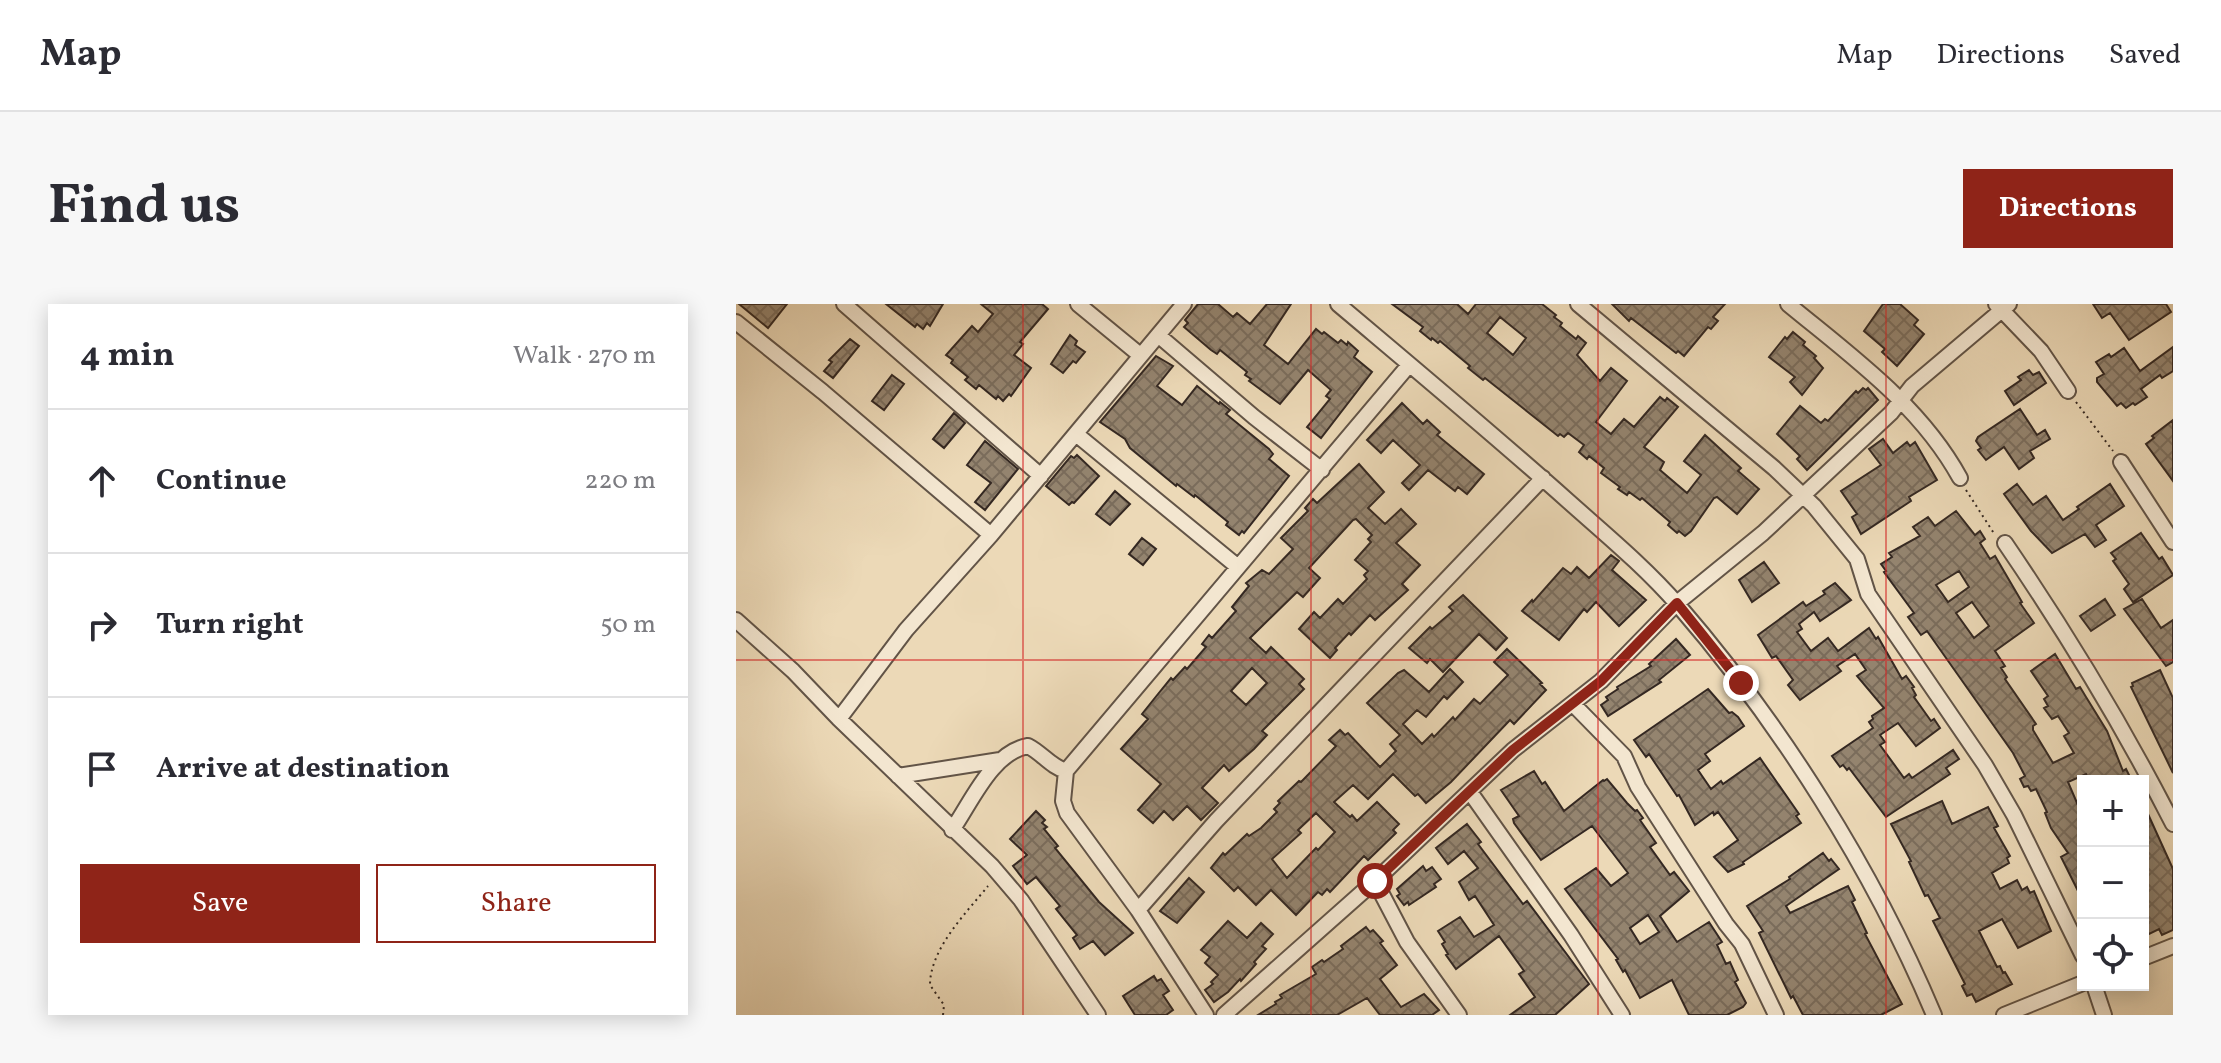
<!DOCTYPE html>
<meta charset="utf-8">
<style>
body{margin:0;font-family:Vollkorn,serif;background:#f7f7f7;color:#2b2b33}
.controls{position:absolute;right:24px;bottom:24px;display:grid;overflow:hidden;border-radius:0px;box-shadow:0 4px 20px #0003}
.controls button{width:72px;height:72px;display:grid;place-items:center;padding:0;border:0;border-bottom:2px solid #e1e1e2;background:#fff;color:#2b2b33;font:40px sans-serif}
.stop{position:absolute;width:24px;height:24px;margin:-18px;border:6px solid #8f2418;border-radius:50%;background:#fff}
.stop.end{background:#8f2418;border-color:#fff;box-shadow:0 2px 8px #0008}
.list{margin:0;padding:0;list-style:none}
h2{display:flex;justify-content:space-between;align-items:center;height:104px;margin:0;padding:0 32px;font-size:34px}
h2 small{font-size:26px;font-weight:400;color:#7c7c81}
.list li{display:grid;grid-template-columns:52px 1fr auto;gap:24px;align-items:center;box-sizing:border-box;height:144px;padding:0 32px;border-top:2px solid #e1e1e2}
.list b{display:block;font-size:30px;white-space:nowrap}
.list em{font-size:26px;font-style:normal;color:#7c7c81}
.actions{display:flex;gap:16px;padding:24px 32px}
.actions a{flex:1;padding:18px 0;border:2px solid #8f2418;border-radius:0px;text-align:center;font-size:28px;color:#8f2418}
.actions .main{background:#8f2418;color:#fff}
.icon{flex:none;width:44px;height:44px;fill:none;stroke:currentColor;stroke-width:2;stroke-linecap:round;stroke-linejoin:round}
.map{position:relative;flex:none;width:1437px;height:711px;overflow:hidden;border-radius:0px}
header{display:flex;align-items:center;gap:48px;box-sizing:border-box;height:112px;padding:0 40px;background:#fff;border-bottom:2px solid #e1e1e2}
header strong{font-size:38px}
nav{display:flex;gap:44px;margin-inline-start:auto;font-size:28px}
.intro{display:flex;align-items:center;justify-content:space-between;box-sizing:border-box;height:192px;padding:0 48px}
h1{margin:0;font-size:56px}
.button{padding:20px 36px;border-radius:0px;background:#8f2418;color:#fff;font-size:28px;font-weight:700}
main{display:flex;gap:48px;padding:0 48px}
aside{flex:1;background:#fff;border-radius:0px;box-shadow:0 4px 20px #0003}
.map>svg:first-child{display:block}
.building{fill:url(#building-cross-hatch);stroke:#342822;stroke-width:2;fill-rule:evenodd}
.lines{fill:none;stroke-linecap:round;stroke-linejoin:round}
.minor-casing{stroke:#625447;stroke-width:18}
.path{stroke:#342822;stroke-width:2;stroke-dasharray:2 4;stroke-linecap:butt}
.minor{stroke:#f3e6d0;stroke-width:14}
.route{stroke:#8f2418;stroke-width:10}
.grid{fill:none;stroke:#d62828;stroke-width:2;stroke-opacity:0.55}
</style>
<header>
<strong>Map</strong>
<nav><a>Map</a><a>Directions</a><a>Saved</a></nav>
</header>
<div class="intro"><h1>Find us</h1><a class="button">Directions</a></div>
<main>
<aside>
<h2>4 min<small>Walk · 270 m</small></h2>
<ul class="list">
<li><svg class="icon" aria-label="ahead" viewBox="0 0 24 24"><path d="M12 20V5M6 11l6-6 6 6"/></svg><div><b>Continue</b></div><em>220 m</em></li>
<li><svg class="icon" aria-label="right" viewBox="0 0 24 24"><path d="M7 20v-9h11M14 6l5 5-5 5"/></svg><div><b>Turn right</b></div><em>50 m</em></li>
<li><svg class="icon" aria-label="arrive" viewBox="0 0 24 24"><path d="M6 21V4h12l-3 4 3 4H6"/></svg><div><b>Arrive at destination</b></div></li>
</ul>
<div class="actions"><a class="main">Save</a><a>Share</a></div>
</aside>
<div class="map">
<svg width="1437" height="711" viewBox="0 0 1437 711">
<defs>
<pattern id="building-cross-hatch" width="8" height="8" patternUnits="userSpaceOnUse" patternTransform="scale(2)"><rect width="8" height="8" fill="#94846f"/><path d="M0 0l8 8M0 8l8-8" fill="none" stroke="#7a6c5b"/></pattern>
</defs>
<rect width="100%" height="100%" fill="#ecd9b7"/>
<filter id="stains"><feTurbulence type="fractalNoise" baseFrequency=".0025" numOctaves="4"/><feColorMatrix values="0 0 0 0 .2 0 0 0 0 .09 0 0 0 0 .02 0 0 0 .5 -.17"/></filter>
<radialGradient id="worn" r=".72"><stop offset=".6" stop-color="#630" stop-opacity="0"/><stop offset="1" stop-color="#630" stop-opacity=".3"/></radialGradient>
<path class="building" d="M3,0H51L32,24Z
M150,0H207L194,22L191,19L187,25L181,20L179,23Z
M245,0H306L312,5L284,38L287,40L278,51L295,64L275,92L273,90L267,97L262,92L260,95L243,81L240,85L229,76L232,73L215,59L217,56L210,51L236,22L242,28L257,10Z
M462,0H482L497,13L501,9L514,20L531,0H555L528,41L552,60L580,25L586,30L588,28L602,39L605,36L611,41L612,38L622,47L618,53L636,68L585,134L571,123L594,95L590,92L595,86L572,66L544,100L513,77L515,75L509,71L511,68L484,46L481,50L475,46L448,23L452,19L449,16Z
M656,0H721L732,10L740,0H806L820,11L818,13L826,19L824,22L840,35L842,32L850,39L841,51L864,77L875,64L891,77L860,118L875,130L888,115L898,123L924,93L929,97L931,94L942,103L908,143L928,158L924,166L951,189L965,171L948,157L969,131L1005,164L1002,167L1023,185L1001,210L981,193L978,194L955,227L949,232L943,227L941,229L932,221L934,218L906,194L904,196L893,188L891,191L882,185L884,183L865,169L868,164L853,152L851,155L843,148L848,141L832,129L828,133L824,130L822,132L749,74L747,76L732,64L734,62L704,37L702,39L696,34L695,36L684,27L687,23ZM764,13L790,34L777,51L751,29Z
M876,0H989L977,13L982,17L975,25L972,23L948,52L942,47L940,49L895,14L893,17Z
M1147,0H1164L1182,16L1178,21L1188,30L1161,62L1146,48L1149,45L1128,27Z
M1357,0H1430L1435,8L1393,36L1374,9L1366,14Z
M1057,28L1069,38L1067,41L1080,52L1078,54L1087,64L1066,91L1054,78L1059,73L1033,53L1049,33L1051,35Z
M334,31L341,37L339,41L349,48L340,59L337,57L327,69L315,60Z
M114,35L123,42L97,74L88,67L96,58L93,56Z
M1437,43V67L1426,74L1424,71L1405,85L1411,93L1399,101L1397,99L1390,104L1385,99L1381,102L1361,78V74L1368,70L1360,58L1373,50L1375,53L1388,44L1404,67Z
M420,52L437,62L421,82L446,101L461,82L483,100L484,98L494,106L490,110L533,145L537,150L533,155L553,172L508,229L506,227L503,231L490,221L492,218L459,191L458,193L441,180L440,182L394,144L389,135L364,118Z
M1293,66L1297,71L1303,68L1310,79L1278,101L1269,87L1285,76L1282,73Z
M156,71L168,80L148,106L136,97Z
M1127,84L1130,86L1132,84L1142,96L1071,166L1061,155L1064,152L1041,130L1064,102L1085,119L1089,115L1092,117L1120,87L1122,89Z
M666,99L687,120L691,116L704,128L701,131L748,170L731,190L722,183L719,187L692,166L673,186L666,179L684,161L657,136L645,149L631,136Z
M1284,105L1301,131L1309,126L1314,135L1294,147L1298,154L1283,165L1268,143L1250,156L1242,146L1245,144L1240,137L1242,133Z
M218,109L229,119L208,144L197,135Z
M1437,116V177L1410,140L1418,134L1416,132Z
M1147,135L1157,149L1171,138L1174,142L1179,138L1201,176L1173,193L1175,197L1125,230L1116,213L1121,210L1105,187L1145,161L1133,145Z
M249,137L282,165L249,206L239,198L255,179L231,161Z
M341,151L363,172L338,199L336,198L333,201L310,182L335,152L338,154Z
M623,160L648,188L632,204L649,220L665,205L680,220L660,239L684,261L666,280L672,286L639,316L634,311L615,331L613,329L599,344L601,346L594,354L563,325L578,308L584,314L602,295L607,300L631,275L628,271L632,267L619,256L635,238L632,235L636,231L620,215L617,216L573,264L584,274L567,293L561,288L514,334L530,349L535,343L568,375L563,380L568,385L526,427L531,431L518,445L493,467L488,461L466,484L482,499L465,516L451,502L437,516L428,507L417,519L402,506L425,480L385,445L412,415L406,410L422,390L435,374L437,376L449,363L451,365L470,343L466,340L473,331L476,334L500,307L496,303L513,282L510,279L526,266L533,270L557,245L545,234L572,207L569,204L577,195L581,199ZM516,364L531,379L510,401L495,387Z
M1281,180L1297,201L1310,192L1327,216L1343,205L1341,203L1374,180L1388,202L1360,221L1370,236L1359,243L1349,230L1316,249L1295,227L1268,190Z
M379,187L394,200L374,221L360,210Z
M1220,207L1239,231L1244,227L1249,235L1244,239L1254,255L1259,252L1286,298L1284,299L1298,319L1259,347L1269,362L1265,364L1271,373L1269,375L1300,420L1297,422V426L1317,459L1338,449L1328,432L1333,429L1322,412L1316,415L1308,404L1312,402L1308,395L1312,392L1295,367L1319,350L1340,385L1344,383L1350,393L1371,427L1387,467L1390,465L1396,477H1353L1350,470L1332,478L1347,513V597L1325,553L1332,549L1315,524L1309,509L1311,508L1300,485L1295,487L1292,482L1288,483L1284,475L1289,472L1277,449L1191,327L1185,331L1172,313L1178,309L1148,268L1150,267L1145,260L1156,253L1153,249L1184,232L1177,223L1192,213L1199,222ZM1223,267L1233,283L1212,298L1200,281ZM1236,298L1253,322L1238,334L1220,309Z
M1405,229L1423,255L1426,253L1437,271L1397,298L1388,285L1393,280L1377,257L1380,255L1375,249Z
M406,234L420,245L407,261L393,250Z
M875,251L883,257L876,266L910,296L883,322L860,298L851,308L848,305L823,336L786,307L796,296L797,298L827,264L835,270L841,263L853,274Z
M1028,258L1043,279L1016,298L1003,276Z
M1099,279L1115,296L1084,317L1078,308L1063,320L1066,325L1061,328L1075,347L1092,334L1102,347L1133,324L1140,335L1142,333L1166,375L1170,372L1178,383L1176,384L1180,391L1178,393L1195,417L1198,415L1204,424L1180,442L1162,419L1144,431L1149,438L1144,441L1168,474L1173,470L1176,474L1217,446L1223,455L1210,464L1214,470L1150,513L1113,464L1111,466L1107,461L1104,463L1096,452L1137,424L1133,418L1137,415L1136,412L1148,404L1121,372L1130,366L1119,350L1101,362L1105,367L1064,396L1052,381L1057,376L1040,352L1036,354L1022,331L1067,298L1070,302L1089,290L1087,287Z
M727,291L771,334L760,346L743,330L707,368L694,355L691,359L673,344L694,323L696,325L717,307L713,303Z
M1369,295L1379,311L1355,327L1344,312Z
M1406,295L1425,324L1437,316V358L1430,362L1388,305Z
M940,335L954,351L923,376L925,378L872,412L865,401L872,396L870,393L882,385L881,383L915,362L913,360Z
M771,345L806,379L804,380L810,386L778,420L774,416L715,478L690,499L682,490L679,492L657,470L632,495L617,481L598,498L614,513L616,511L621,517L641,498L663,520L657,526L660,529L632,556L628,552L594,588L591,585L586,591L582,588L560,611L535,586L520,601L502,583L498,587L475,564L487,549L489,551L511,530L513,532L525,524L541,508L538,505L544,499L542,497L563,477L565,478L600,442L593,436L604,426L609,431L612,429L644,463L660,447L654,440L664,431L631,399L662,369L668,366L693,388L714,365L727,378L711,395L708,392L690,413L681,406L667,420L686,440L696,430L698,433L717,413L719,416L738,395L744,400L772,371L758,358ZM580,509L599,528L582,546L580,544L551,574L536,555L565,529L562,526Z
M1424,366L1437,394V469L1395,383L1397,382L1396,379Z
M972,385L993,409L996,408L1002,413L1008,422L969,450L974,457L962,466L975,485L985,477L987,480L1024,454L1063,510L1060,512L1065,519L1007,558L1008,560L992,568L978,553L1002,536L982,508L978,511L977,508L959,521L943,491L941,492L913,450L910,453L898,436Z
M798,467L806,480L809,478L828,507L867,476L868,477L871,475L891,499L899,507L901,506L907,514L904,516L920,539L914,543L934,571L938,568L953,587L924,612L941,638L973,618L986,638L981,641L990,660L994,658L1002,676L999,678L1010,699L1007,703L991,711H953L936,676L904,694L889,666L887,668L880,656L882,655L829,585L860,564L875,582L892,569L856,522L805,556L778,519L777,515L783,512L765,486ZM912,611L923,628L904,640L894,624Z
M1206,497L1216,520L1252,503L1262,522L1258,524L1274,552L1271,554L1273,559L1256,569L1264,585L1281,576L1286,586L1291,583L1294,589L1298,587L1315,627L1282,644L1266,615L1243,627L1261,663L1264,662L1267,669L1269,668L1276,680L1240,698L1236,690L1231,692L1226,682L1229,680L1197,617L1204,614L1192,591L1189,592L1173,558L1175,557L1155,520Z
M1407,499L1437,565V626L1426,631L1423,625L1407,633Z
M300,507L309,516L306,519L311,523L308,525L322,542L319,544L363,598L397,629L369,651L357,637L344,645L337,634L341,631L320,605L324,602L300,573L291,580L277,562L291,551L274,535Z
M731,520L745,538L742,540L787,600L791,597L853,680L819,711H774L799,693L783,670L788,667L763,632L720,665L710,651L712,650L706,640L709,638L702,627L724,613L738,633L758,621L739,592L733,596L723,578L742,564L728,547L712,560L700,544Z
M1087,549L1093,557L1095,555L1103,565L1050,602L1054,609L1112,582L1119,596L1116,598L1131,629L1129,630L1166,700L1145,711H1067L1057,692L1055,694L1023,629L1027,627L1011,602L1054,575L1053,573Z
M687,562L690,567L696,563L705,575L698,580L700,583L673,601L672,598L668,601L661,592L664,590L661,585Z
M453,574L468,588L441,619L424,607Z
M492,617L511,634L525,619L537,630L526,642L530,645L518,658L520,660L505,677L504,675L492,688L478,698L469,686L477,680L475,678L482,671L469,659L474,653L465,646Z
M630,623L634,628L637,626L647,637L644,639L661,661L644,675L665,703L688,690L703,706L696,711H644L631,694L601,711H522L540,700L539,698L546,694L544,691L580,670L576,663L586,656L588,658L607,645L605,642Z
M418,672L421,677L425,675L433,687L427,691L437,706L430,711H399L387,692Z"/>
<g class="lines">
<defs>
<path id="minor" d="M108,0L305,172
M342,0L404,51
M602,0C679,65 757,130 832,197C869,230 909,263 942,301C1045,420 1137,566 1198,711
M842,0L1038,164L1078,202L1121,255L1132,290L1249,461L1278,511L1347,652
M1052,0C1115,52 1184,101 1224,174
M1260,0L1305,47L1332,87
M0,18L87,88L255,231
M422,31L518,113L586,166
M340,130L502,263
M1385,158L1437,238
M1269,239C1331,330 1387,422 1437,520
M0,316L57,367L103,415L256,562L285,596L362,711
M837,400L888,452L902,483L990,620L1006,640L1040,711
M103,415L170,326L255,231L448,0
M162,472L264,456
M734,488L835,631L886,711
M216,526C235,499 256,448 292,442C306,449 315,463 330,467
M639,577L671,638L723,711
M402,606L480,517L807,174
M1407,654L1437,642
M1358,681L1368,711
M470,711L402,606L331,509L327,497L330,467L673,61
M488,711L639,577L777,446L865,377L941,299L1027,229L1155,109L1176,82L1273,0
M1268,711L1347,679"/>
</defs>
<use href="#minor" class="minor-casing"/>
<path class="path" d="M1340,98L1377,147
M1230,186L1259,231
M207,711L208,701L194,681C194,645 230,609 252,582"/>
<use href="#minor" class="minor"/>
</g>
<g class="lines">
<path class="route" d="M639,577L777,446L865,377L941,299L1005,379"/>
</g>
<path class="grid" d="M287,0V711M575,0V711M862,0V711M1150,0V711M0,356H1437"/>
<rect width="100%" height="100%" filter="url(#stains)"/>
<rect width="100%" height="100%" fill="url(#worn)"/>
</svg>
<div class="controls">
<button>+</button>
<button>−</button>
<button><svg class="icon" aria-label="locate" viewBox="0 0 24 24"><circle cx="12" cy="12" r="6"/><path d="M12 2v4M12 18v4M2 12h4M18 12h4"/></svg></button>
</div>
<div class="stop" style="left:639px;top:577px"></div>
<div class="stop end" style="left:1005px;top:379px"></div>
</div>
</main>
